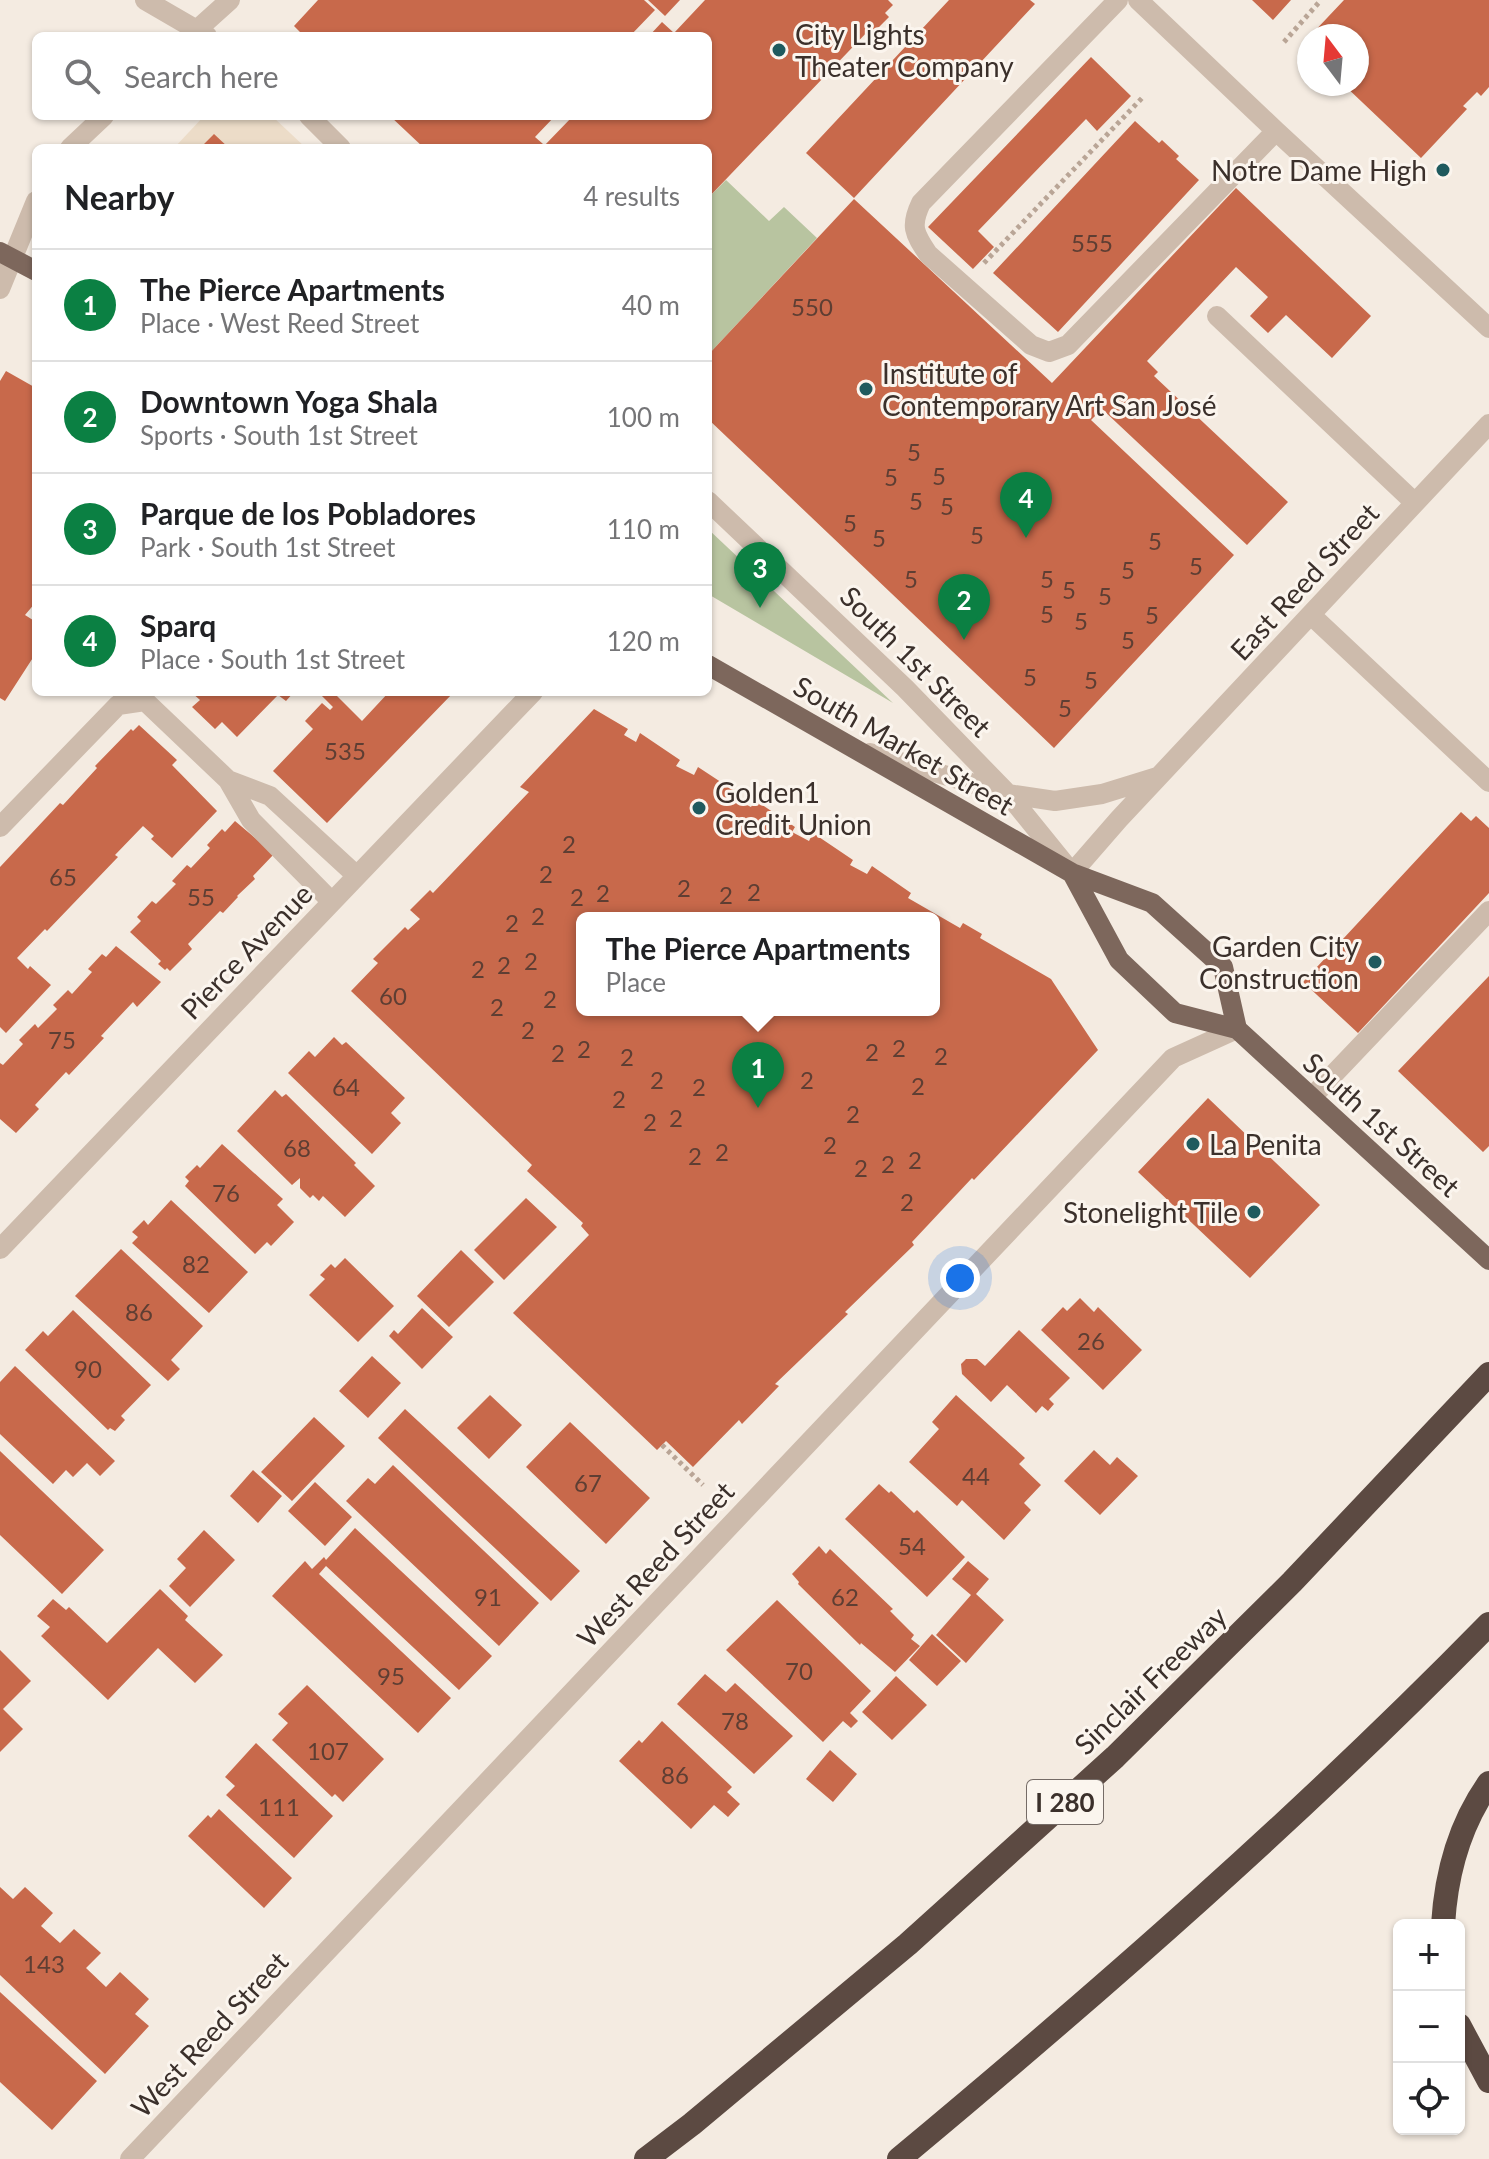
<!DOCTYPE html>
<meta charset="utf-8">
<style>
body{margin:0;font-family:Lato,sans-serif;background:#f2f2f2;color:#202124}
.controls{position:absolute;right:24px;bottom:24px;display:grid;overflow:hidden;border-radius:12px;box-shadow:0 2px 6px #0004}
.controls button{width:72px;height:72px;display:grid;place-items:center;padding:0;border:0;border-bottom:2px solid #e0e0e0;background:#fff;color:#202124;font:40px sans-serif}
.compass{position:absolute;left:1297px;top:24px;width:72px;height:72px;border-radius:50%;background:#fff;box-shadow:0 2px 6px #0004;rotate:344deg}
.you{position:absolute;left:960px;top:1278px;width:28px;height:28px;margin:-20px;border:6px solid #fff;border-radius:50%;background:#1a73e8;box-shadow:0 0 0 12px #1a73e833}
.badge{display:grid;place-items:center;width:52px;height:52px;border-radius:50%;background:#0b8043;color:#fff;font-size:26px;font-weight:700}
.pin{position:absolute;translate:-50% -66px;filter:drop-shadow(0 2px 4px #0008)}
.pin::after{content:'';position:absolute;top:42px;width:28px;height:24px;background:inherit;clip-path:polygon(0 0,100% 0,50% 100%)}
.popup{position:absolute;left:576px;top:912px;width:364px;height:104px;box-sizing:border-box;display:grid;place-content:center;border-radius:12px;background:#fff;filter:drop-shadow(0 2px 6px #0005);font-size:26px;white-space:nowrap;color:#757577}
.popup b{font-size:30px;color:#202124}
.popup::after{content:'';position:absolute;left:50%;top:100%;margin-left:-16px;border:16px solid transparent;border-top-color:#fff}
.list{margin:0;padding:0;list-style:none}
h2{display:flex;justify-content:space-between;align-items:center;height:104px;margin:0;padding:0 32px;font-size:34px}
h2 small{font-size:26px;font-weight:400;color:#757577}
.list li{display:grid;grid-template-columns:52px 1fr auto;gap:24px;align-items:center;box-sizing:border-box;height:112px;padding:0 32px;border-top:2px solid #e0e0e0}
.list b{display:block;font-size:30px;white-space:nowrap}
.list p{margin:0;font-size:26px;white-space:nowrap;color:#757577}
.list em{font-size:26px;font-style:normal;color:#757577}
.icon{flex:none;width:44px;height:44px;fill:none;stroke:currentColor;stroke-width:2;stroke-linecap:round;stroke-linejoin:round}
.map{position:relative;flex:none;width:1489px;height:2159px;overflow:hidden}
.search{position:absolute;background:#fff;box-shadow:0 2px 6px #0004;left:32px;top:32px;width:680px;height:88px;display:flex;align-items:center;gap:20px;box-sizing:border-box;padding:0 28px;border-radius:12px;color:#757577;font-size:30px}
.panel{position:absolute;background:#fff;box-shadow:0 2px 6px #0004;left:32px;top:144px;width:680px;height:552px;border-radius:12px}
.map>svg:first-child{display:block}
.green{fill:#b8c4a0}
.plaza{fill:#ecdcc8}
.building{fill:#c8694b;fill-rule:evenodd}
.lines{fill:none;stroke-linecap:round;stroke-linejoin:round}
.path{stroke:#b9a596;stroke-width:5;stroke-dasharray:4 4;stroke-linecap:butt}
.minor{stroke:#cdbbac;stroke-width:20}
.major{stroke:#7d675c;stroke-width:20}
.highway{stroke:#5c4a42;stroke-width:24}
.poi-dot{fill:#1f5a5e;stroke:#fbf5ee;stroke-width:3}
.labels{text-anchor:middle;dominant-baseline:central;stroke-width:6;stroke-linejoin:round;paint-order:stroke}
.number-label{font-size:24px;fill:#5e3e33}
.shield{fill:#fbf5ee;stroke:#756b66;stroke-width:2}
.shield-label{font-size:26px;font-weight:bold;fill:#3b302b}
.poi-label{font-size:28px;fill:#3b302b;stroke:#fbf5ee;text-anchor:start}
.street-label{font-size:28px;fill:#3b302b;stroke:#fbf5ee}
</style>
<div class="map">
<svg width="1489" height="2159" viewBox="0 0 1489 2159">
<rect width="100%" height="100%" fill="#f4ebe1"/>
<path class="green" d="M726,180L769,221L784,207L817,238L708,355V198Z
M708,529L893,703L708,594Z"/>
<path class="plaza" d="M204,116H272L306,148H174Z"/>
<path class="building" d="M318,0H644L655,10L630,36H304L294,26Z
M648,0H680L665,16Z
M705,0H888L893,5L885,13L889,17L874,32L870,29L708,198V148H542L573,116H708V36H649L662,22L674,33Z
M949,0H1030L1035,4L854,198L806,153Z
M1252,0H1291L1273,20Z
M1344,0H1489V87L1481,96L1477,92L1463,106L1467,109L1421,158L1343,84H1357V36H1310Z
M1091,57L1131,96L1097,131L1086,119L978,231L994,247L973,269L928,227Z
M390,116H555L535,137L543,144L539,148H424Z
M1135,121L1159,143L1162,140L1179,156L1176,159L1199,180L1058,332L993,273Z
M214,134L229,148H200Z
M1236,188L1371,316L1332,358L1286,315L1268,333L1250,316L1268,297L1236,267L1147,361L1158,372L1154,376L1288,502L1247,545L1102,409L1091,420L1234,555L1054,748L708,419V355L854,199L1052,383Z
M6,371L36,388V602L25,615L36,622V653L5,701L0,698V381Z
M191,692H294L286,701L278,695L237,737L222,722L215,729L192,707L200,700Z
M318,692H333L362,721L389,692H454L327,823L273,771L313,729L305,721L322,703L330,710L333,707Z
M594,709L628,729L624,735L636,742L640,733L680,760L676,766L694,775L698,767L739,794L735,799L751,807L755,800L795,827L792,832L809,841L813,833L853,860L850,865L867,874L872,866L911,893L908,898L960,928L963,923L982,934L980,938L1051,979L1098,1050L974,1180L972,1178L912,1242L914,1245L845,1312L848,1314L775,1384L779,1386L742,1424L739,1420L693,1467L666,1441L657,1450L513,1313L589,1235L581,1226L583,1223L527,1171L532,1165L351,991L378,963L373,959L405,927L408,930L420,919L410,910L430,890L433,893L529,792L520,787ZM582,918H934V1010H582Z
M139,725L177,760L172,765L217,811L172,858L151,839L154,836L143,826L115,855L118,857L47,931L45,929L17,958L28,969L30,966L51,985L6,1033L0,1027V867L60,803L63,805L97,768L95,766L131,729L133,731Z
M1461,812L1471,821L1476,816L1489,828V893L1358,1033L1303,982Z
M235,821L274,854L253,876L255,879L237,896L238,897L223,913L220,911L188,944L192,949L170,971L167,968L165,970L158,964L161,961L130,932L141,921L137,917L152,901L156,904L176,884L172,881L187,865L191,868L210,848L207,845L222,829L225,832Z
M116,946L161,982L137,1007L133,1002L101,1036L104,1038L69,1075L66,1072L35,1105L39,1109L16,1133L0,1119V1063L3,1065L23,1044L19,1040L35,1024L38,1028L57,1009L53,1005L68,990L72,994L92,972L88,969L102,954L106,957Z
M1489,976V1146L1483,1152L1398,1071Z
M334,1037L342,1045L346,1042L405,1098L391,1113L401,1123L372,1154L288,1073L309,1051L315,1057Z
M275,1090L282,1097L286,1094L356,1163L354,1165L375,1186L345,1217L323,1196L319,1201L313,1195L310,1198L300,1188V1178L292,1185L237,1131Z
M1208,1098L1320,1205L1250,1278L1138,1172Z
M222,1144L283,1199L277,1205L294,1222L271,1246L267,1242L255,1254L185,1186L189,1181L185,1177L197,1165L200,1168Z
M526,1198L557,1227L504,1280L474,1250Z
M171,1200L248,1272L209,1313L132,1243L138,1237L132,1232L144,1220L148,1225Z
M121,1249L203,1326L171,1360L180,1369L168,1381L75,1296Z
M461,1250L494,1282L449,1327L417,1296Z
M345,1258L394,1306L358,1342L309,1295L325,1279L320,1275L331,1264L335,1268Z
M1080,1298L1094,1312L1098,1307L1142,1350L1103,1390L1041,1330L1063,1307L1067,1311Z
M422,1308L453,1337L422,1369L389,1336L394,1330L398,1334Z
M73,1310L151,1385L121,1416L125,1420L115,1431L110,1428L108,1430L25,1350L43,1331L48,1336Z
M1019,1330L1070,1378L1049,1399L1054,1404L1048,1411L1042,1406L1036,1413L1007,1385L991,1402L962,1374L961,1364L966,1359H977L985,1366Z
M372,1356L401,1383L368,1418L339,1391Z
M15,1366L115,1461L100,1476L87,1463L73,1477L66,1470L53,1484L0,1434V1382Z
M490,1395L522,1425L489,1459L457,1428Z
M956,1395L1025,1458L1019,1464L1041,1485L1024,1503L1031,1510L1004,1540L962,1500L957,1506L909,1462L939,1429L932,1422Z
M405,1409L580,1571L551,1601L378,1438Z
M314,1417L345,1446L292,1501L261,1472Z
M570,1422L650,1498L606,1544L526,1467Z
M1094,1450L1110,1465L1117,1457L1138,1476L1100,1515L1064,1481Z
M0,1451L104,1550L62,1594L0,1535Z
M393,1465L539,1603L499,1646L346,1501L368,1478L375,1484Z
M253,1470L282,1496L258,1523L230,1496Z
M315,1482L352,1517L325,1546L288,1511Z
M879,1484L889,1493L891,1491L914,1513L917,1510L965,1557L927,1597L845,1519Z
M355,1528L492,1656L459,1690L326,1566L319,1574L451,1698L418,1733L272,1596L305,1561L312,1569L324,1557L326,1560Z
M204,1530L235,1560L190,1607L169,1586L186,1568L177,1559Z
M819,1546L826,1554L830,1549L893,1609L890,1611L914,1635L911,1639L920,1646L895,1672L861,1643L860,1645L798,1584L799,1582L792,1574Z
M968,1561L989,1579L976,1594L1004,1620L966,1663L936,1635L971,1595L952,1579Z
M160,1589L188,1616L185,1620L223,1655L195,1683L158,1648L108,1700L41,1636L50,1627L37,1616L53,1599L66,1610L69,1607L107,1643Z
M777,1600L871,1691L850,1713L858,1721L851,1728L843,1721L823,1742L726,1650Z
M932,1634L961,1661L937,1686L909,1660Z
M0,1650L31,1681L3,1709L23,1729L0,1752Z
M705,1674L726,1692L735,1683L793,1736L754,1774L677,1704Z
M896,1676L927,1705L892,1740L862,1712Z
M307,1685L384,1759L343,1802L335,1794L332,1797L272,1740L288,1723L278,1714Z
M662,1721L732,1787L727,1792L740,1804L728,1817L714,1805L691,1829L619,1761L639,1740L642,1743Z
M256,1743L333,1816L294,1858L226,1795L235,1786L225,1777Z
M830,1750L857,1774L833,1802L806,1779Z
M219,1809L292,1878L264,1908L188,1836L208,1815L211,1818Z
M0,1887L13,1899L25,1887L53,1913L41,1926L60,1943L74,1929L101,1953L86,1968L106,1987L120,1972L149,1999L135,2014L149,2026L105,2074L0,1975Z
M0,1992L97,2081L52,2130L0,2082Z"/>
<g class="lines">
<path class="path" d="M1284,42L1321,0
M984,263L1144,96
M662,1445L703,1485"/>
<path class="minor" d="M145,0L207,36
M1118,0L921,203C910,226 914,233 928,254L1031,345L1049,352L1068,345L1276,131
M1138,0L1276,131L1489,328
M190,36L230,0
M309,116L341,148
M70,148L104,116
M0,289L36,201
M1217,316L1414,502
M708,501L905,688L1008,794L1072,873L1119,819L1489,424
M1311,615L1489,782
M870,753L1008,794L1055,801L1102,794L1157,777
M228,780L270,796L357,876
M0,827L118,705L145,701L228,780L251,820L332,902
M1312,1097L1489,911
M0,1249L533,692
M130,2159L1173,1058L1237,1029"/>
<path class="major" d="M0,252L36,271
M708,665L1072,873L1152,903L1223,967L1237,1029
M1072,873L1119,960L1175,1013L1237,1029L1489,1260"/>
<path class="highway" d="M1443,1925C1446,1875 1460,1824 1489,1783
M1459,2025L1489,2081
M646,2159L692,2124L908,1944L1115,1757L1292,1582L1489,1374
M899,2159C1103,1989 1303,1814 1489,1624"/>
</g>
<g class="poi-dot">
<circle cx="779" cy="50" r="8"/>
<circle cx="1443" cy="170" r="8"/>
<circle cx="866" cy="389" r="8"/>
<circle cx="699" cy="808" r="8"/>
<circle cx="1375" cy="962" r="8"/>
<circle cx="1193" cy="1144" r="8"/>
<circle cx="1254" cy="1212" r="8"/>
</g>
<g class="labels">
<g class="number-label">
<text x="1092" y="242">555</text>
<text x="812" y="306">550</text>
<text x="914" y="451">5</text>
<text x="939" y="475">5</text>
<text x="891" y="476">5</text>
<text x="916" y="500">5</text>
<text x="947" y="505">5</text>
<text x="850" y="522">5</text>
<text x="977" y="534">5</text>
<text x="879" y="537">5</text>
<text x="1155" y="540">5</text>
<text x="1196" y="565">5</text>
<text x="1128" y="569">5</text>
<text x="911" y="578">5</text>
<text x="1047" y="578">5</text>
<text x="1069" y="589">5</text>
<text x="1105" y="595">5</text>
<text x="1047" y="613">5</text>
<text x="1152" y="614">5</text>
<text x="1081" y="620">5</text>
<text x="1128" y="639">5</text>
<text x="1030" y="676">5</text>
<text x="1091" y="679">5</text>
<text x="1065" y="707">5</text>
<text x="345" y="750">535</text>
<text x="569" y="843">2</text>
<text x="546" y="873">2</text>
<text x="63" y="876">65</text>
<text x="684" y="887">2</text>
<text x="754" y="891">2</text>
<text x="603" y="892">2</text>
<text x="726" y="894">2</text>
<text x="201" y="896">55</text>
<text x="577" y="896">2</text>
<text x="538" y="915">2</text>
<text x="512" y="922">2</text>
<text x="531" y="960">2</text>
<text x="504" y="964">2</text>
<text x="478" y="968">2</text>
<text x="393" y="995">60</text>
<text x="550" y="998">2</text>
<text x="497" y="1006">2</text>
<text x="528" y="1029">2</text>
<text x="62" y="1039">75</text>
<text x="899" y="1047">2</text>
<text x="584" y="1048">2</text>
<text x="872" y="1051">2</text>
<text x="558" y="1052">2</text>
<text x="941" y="1055">2</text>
<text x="627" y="1056">2</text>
<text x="657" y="1079">2</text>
<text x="807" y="1079">2</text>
<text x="918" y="1085">2</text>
<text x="346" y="1086">64</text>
<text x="699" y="1086">2</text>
<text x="619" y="1098">2</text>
<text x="853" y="1113">2</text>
<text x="676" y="1117">2</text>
<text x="650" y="1121">2</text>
<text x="830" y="1144">2</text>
<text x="297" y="1147">68</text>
<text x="722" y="1151">2</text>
<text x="695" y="1155">2</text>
<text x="915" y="1159">2</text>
<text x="888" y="1163">2</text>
<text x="861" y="1167">2</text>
<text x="226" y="1192">76</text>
<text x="907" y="1201">2</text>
<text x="196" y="1263">82</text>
<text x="139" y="1311">86</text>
<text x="1091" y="1340">26</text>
<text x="88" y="1368">90</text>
<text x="976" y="1475">44</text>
<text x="588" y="1482">67</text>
<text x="912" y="1545">54</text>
<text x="488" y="1596">91</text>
<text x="845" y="1596">62</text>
<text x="799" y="1670">70</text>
<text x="391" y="1675">95</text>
<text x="735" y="1720">78</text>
<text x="328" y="1750">107</text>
<text x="675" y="1774">86</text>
<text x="279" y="1806">111</text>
<text x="44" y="1963">143</text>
</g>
<rect class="shield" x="1027" y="1780" width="76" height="44" rx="6"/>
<g class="shield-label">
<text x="1065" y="1802">I 280</text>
</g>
<g class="poi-label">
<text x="795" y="34">City Lights<tspan x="795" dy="32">Theater Company</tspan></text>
<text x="1427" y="170" text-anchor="end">Notre Dame High</text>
<text x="882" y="373">Institute of<tspan x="882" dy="32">Contemporary Art San José</tspan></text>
<text x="715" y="792">Golden1<tspan x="715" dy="32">Credit Union</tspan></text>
<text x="1359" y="946" text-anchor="end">Garden City<tspan x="1359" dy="32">Construction</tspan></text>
<text x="1209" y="1144">La Penita</text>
<text x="1238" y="1212" text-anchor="end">Stonelight Tile</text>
</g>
<g class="street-label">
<text transform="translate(1304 581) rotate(-47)">East Reed Street</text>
<text transform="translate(916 661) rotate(45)">South 1st Street</text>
<text transform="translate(904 745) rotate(30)">South Market Street</text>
<text transform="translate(246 951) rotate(-46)">Pierce Avenue</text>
<text transform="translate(1382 1124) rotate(42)">South 1st Street</text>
<text transform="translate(655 1564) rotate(-47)">West Reed Street</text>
<text transform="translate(1150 1680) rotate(-44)">Sinclair Freeway</text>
<text transform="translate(209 2034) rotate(-47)">West Reed Street</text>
</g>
</g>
</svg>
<div class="controls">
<button>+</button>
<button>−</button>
<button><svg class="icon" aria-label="locate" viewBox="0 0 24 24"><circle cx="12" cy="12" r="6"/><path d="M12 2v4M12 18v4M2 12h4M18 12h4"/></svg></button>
</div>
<svg class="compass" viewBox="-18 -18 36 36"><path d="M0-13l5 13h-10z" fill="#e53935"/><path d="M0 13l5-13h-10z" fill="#757577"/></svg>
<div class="you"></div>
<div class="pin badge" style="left:758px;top:1108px">1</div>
<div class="popup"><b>The Pierce Apartments</b>Place</div>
<div class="pin badge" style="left:964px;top:640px">2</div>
<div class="pin badge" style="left:760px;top:608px">3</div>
<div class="pin badge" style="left:1026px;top:538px">4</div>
<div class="search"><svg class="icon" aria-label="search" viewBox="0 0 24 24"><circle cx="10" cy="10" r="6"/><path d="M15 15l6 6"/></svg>Search here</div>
<section class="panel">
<h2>Nearby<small>4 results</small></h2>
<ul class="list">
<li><span class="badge">1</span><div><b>The Pierce Apartments</b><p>Place · West Reed Street</p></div><em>40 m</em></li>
<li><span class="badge">2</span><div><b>Downtown Yoga Shala</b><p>Sports · South 1st Street</p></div><em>100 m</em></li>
<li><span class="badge">3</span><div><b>Parque de los Pobladores</b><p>Park · South 1st Street</p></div><em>110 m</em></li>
<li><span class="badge">4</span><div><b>Sparq</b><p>Place · South 1st Street</p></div><em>120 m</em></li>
</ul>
</section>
</div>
